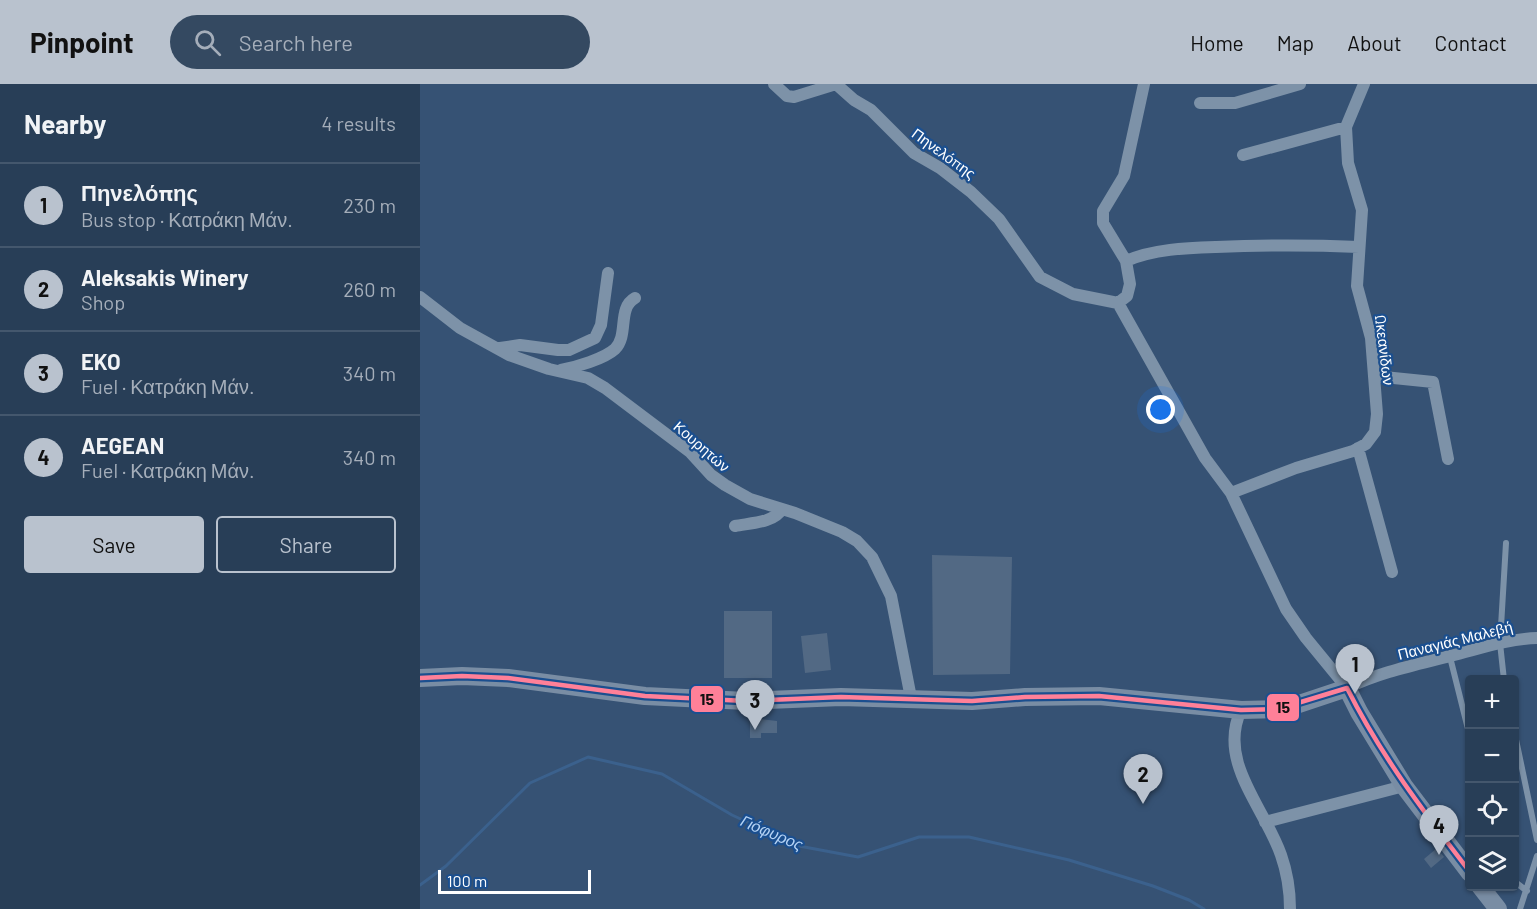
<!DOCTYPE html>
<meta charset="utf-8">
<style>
body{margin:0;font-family:Barlow,sans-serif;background:#344961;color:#f1f3f6}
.controls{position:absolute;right:18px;bottom:18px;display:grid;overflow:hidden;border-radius:6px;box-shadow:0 2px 4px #0004}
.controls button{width:54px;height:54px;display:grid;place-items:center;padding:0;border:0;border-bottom:2px solid #44576d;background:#283e57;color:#f1f3f6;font:30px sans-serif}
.scale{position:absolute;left:18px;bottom:15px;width:153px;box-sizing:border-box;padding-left:6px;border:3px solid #fff;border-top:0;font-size:16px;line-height:21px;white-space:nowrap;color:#fff;-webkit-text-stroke:4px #1b4f8f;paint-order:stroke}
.you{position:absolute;left:741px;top:326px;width:21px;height:21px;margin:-15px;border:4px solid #fff;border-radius:50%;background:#1a73e8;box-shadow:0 0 0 9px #1a73e833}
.badge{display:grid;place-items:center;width:39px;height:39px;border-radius:50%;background:#b9c2ce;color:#111;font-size:20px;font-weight:700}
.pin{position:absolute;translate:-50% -50px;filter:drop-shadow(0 2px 3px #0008)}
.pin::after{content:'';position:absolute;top:32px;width:21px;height:18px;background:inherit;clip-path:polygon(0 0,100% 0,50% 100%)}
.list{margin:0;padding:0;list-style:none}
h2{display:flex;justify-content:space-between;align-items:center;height:78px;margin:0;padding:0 24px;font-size:26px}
h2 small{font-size:20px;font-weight:400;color:#a5aeba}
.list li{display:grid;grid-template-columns:39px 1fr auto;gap:18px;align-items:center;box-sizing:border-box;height:84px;padding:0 24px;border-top:2px solid #44576d}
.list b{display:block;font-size:22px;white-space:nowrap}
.list p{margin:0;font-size:20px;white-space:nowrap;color:#a5aeba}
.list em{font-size:20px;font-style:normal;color:#a5aeba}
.actions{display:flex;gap:12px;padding:18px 24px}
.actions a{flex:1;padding:14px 0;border:2px solid #b9c2ce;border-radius:6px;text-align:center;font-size:21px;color:#b9c2ce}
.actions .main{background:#b9c2ce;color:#111}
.icon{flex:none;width:33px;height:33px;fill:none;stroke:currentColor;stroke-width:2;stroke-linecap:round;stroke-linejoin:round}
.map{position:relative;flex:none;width:1117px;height:825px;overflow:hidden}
header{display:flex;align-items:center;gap:36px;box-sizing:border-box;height:84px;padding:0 30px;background:#b9c2ce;color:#111}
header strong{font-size:28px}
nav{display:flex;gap:33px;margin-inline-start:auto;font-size:21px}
.search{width:420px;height:54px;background:#344961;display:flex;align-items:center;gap:15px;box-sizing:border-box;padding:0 21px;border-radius:33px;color:#a5aeba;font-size:22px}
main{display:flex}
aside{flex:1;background:#283e57}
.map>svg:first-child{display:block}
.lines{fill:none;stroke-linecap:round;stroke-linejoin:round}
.stream{stroke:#3b618d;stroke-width:3}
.building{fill:#526984}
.lane{stroke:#7d92a8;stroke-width:6}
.street{stroke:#7d92a8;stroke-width:12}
.secondary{stroke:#798da4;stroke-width:18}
.bus-1-casing{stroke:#1b4f8f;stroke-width:9}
.bus-1{stroke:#ff8098;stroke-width:4.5}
.labels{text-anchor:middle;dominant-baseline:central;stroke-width:4.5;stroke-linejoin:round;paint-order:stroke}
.street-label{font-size:15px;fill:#fff;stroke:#1b4f8f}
.water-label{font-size:16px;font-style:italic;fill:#b5d3f5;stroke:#1b4f8f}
.line-badge{stroke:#1b4f8f;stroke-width:2}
.pale-badge-label{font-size:16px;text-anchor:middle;font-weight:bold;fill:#111}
</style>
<header>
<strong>Pinpoint</strong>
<div class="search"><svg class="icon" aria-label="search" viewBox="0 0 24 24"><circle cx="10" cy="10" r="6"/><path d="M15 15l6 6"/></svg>Search here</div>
<nav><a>Home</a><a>Map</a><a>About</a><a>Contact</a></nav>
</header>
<main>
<aside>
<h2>Nearby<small>4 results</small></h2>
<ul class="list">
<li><span class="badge">1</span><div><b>Πηνελόπης</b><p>Bus stop · Κατράκη Μάν.</p></div><em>230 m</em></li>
<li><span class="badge">2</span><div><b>Aleksakis Winery</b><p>Shop</p></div><em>260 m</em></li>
<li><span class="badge">3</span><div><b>EKO</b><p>Fuel · Κατράκη Μάν.</p></div><em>340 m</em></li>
<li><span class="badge">4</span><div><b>AEGEAN</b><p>Fuel · Κατράκη Μάν.</p></div><em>340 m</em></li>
</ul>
<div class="actions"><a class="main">Save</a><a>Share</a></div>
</aside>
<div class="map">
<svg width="1117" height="825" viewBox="0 0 1117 825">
<rect width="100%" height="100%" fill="#365274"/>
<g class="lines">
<path class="stream" d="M0,801L26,782L110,699L168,673L242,690L312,731L379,762L438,773L499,753H549L649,776L733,802L769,816L784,825"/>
</g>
<path class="building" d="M512,471L592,473L590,590L513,591Z
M304,527H352V594H304Z
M407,549L411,586L385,589L381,552Z
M330,634L357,637V649H341V654H330Z
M1017,764L1024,773L1011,784L1004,775Z"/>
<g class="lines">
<path class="lane" d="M1030,573L1050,653
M1084,596L1080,559L1086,459
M1094,646L1117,756
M1094,797L1107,807
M1100,825L1117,772"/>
<path class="street" d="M354,0L367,12L374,13L416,0
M416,0L434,16L451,26L494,69L520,84L551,108L579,135L620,193L653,210L698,219L707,212L710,200L706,177L683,139V127L704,92L724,0
M780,19H815L880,0
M823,71L926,43
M706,177C734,165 766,164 796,163C844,161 891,161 939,163
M0,213L40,244L89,271L129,285L168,294L185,304L270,368L291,391L305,401L330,415L375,429L422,448L437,457L452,473L471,512L491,614
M698,219L785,374L811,409L866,525L886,554L927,604C960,588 995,581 1030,572C1059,565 1087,555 1117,554
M80,264L100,261L138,266H149L175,254L181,241L188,189
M141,286C156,283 184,275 195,265C209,251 197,224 215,214
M954,292L1013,298L1028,375
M938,364L972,488
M811,409L876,384L933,367L946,360L955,348L957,330L951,254L937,202L942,126L928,79L926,43L944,0
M315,442C330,439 354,439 362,425
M821,626C797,678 845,724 861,771C867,788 870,807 870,825
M845,738L984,702"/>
<path class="secondary" d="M0,594L42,592L88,594L225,612L326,617L421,613L552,617L605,613L679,612L821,626L858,625L879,620L927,604L939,628L984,702L1050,789
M1060,802L1078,825"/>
<defs>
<path id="bus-1" d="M0,594L42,592L88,594L225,612L326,617L421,613L552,617L605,613L679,612L821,626L858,625L927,604C961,672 1004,728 1050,788"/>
</defs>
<use href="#bus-1" class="bus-1-casing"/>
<use href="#bus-1" class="bus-1"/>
</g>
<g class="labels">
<g class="street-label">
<text transform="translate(524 69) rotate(36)">Πηνελόπης</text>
<text transform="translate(965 266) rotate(83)">Ωκεανίδων</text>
<text transform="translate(282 362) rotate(41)">Κουρητών</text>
<text transform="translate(1035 556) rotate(-14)">Παναγιάς Μαλεβή</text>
</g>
<g class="water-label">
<text transform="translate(352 748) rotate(23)">Γιόφυρος</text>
</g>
</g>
<g class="line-badge">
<rect x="270" y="601" width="34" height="28" rx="6" fill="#ff8098"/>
<rect x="846" y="609" width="34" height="29" rx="6" fill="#ff8098"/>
</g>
<g class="pale-badge-label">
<text x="287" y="621">15</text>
<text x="863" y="629">15</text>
</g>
</svg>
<div class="controls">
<button>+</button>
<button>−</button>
<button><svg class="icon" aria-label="locate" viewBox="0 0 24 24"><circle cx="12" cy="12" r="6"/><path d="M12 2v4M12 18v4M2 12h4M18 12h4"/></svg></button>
<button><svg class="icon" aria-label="layers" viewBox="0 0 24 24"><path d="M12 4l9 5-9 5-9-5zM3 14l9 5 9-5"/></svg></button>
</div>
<div class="scale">100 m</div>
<div class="you"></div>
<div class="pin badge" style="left:935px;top:610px">1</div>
<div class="pin badge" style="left:723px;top:720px">2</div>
<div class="pin badge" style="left:335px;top:646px">3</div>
<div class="pin badge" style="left:1019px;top:771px">4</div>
</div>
</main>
